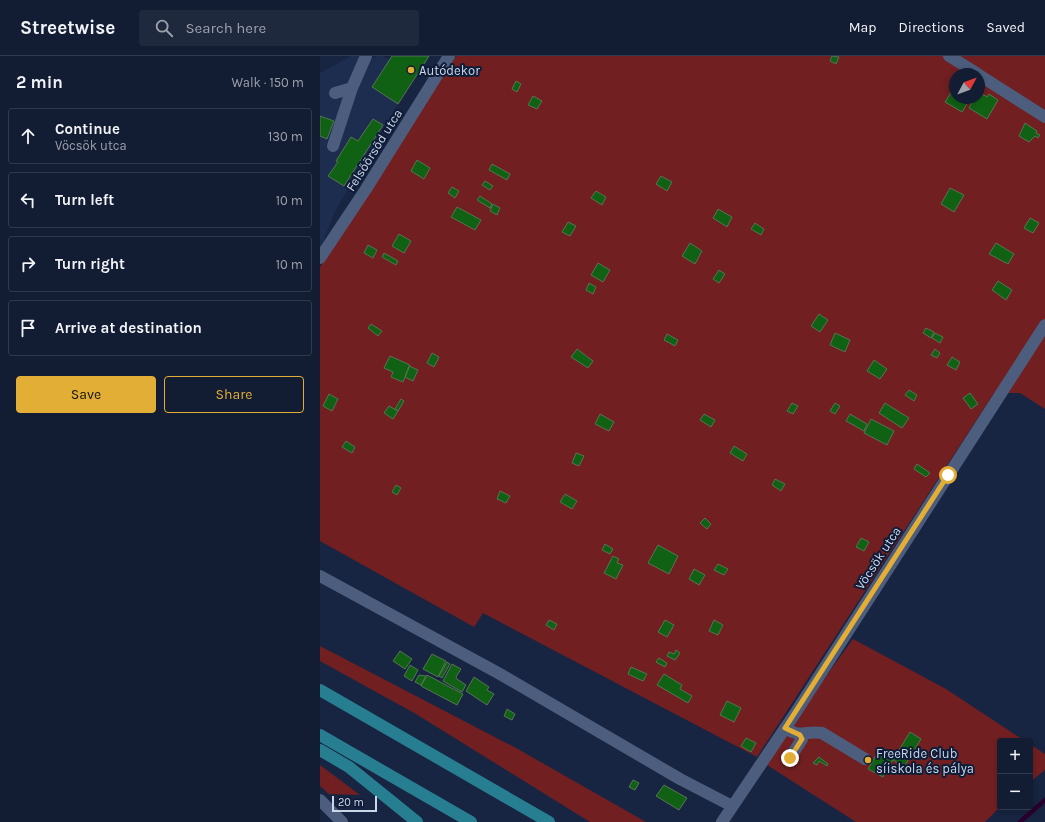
<!DOCTYPE html>
<meta charset="utf-8">
<style>
body{margin:0;font-family:Karla,sans-serif;background:#1f293e;color:#f1f3f6}
.controls{position:absolute;right:12px;bottom:12px;display:grid;overflow:hidden;border-radius:4px;box-shadow:0 2px 6px #0003}
.controls button{width:36px;height:36px;display:grid;place-items:center;padding:0;border:0;border-bottom:1px solid #313a4d;background:#121c32;color:#f1f3f6;font:20px sans-serif}
.compass{position:absolute;left:629px;top:12px;width:36px;height:36px;border-radius:50%;background:#121c32;box-shadow:0 2px 6px #0003;rotate:49deg}
.scale{position:absolute;left:12px;bottom:10px;width:45px;box-sizing:border-box;padding-left:4px;border:2px solid #ccd6e9;border-top:0;font-size:11px;line-height:14px;white-space:nowrap;color:#ccd6e9;-webkit-text-stroke:3px #0f1c37;paint-order:stroke}
.stop{position:absolute;width:12px;height:12px;margin:-9px;border:3px solid #e3ae35;border-radius:50%;background:#fff}
.stop.end{background:#e3ae35;border-color:#fff;box-shadow:0 1px 4px #0008}
.list{margin:0;padding:0;list-style:none}
h2{display:flex;justify-content:space-between;align-items:center;height:52px;margin:0;padding:0 16px;font-size:17px}
h2 small{font-size:13px;font-weight:400;color:#9ca1ac}
.list li{display:grid;grid-template-columns:26px 1fr auto;gap:12px;align-items:center;box-sizing:border-box;height:56px;margin:0 8px 8px;padding:0 8px;border:1px solid #313a4d;border-radius:4px}
.list b{display:block;font-size:15px;white-space:nowrap}
.list p{margin:0;font-size:13px;white-space:nowrap;color:#9ca1ac}
.list em{font-size:13px;font-style:normal;color:#9ca1ac}
.actions{display:flex;gap:8px;padding:12px 16px}
.actions a{flex:1;padding:9px 0;border:1px solid #e3ae35;border-radius:4px;text-align:center;font-size:14px;color:#e3ae35}
.actions .main{background:#e3ae35;color:#111}
.icon{flex:none;width:22px;height:22px;fill:none;stroke:currentColor;stroke-width:2;stroke-linecap:round;stroke-linejoin:round}
.map{position:relative;flex:none;width:725px;height:766px;overflow:hidden}
header{display:flex;align-items:center;gap:24px;box-sizing:border-box;height:56px;padding:0 20px;background:#121c32;border-bottom:1px solid #313a4d}
header strong{font-size:19px}
nav{display:flex;gap:22px;margin-inline-start:auto;font-size:14px}
.search{width:280px;height:36px;background:#1f293e;display:flex;align-items:center;gap:10px;box-sizing:border-box;padding:0 14px;border-radius:4px;color:#9ca1ac;font-size:15px}
main{display:flex}
aside{flex:1;background:#121c32}
.map>svg:first-child{display:block}
.built{fill:#1d2d50}
.green{fill:#721f21;fill-rule:evenodd}
.lines{fill:none;stroke-linecap:round;stroke-linejoin:round}
.stream{stroke:#28002d;stroke-width:4.5}
.building{fill:#116115;stroke:#577355}
.minor{stroke:#4c5d7d;stroke-width:12}
.major{stroke:#277e91;stroke-width:12}
.route{stroke:#e3ae35;stroke-width:5}
.poi-dot{fill:#e3ae35;stroke:#0f1c37;stroke-width:1.5}
.labels{text-anchor:middle;dominant-baseline:central;stroke-width:4;stroke-linejoin:round;paint-order:stroke}
.poi-label{font-size:13px;fill:#ccd6e9;stroke:#0f1c37;text-anchor:start}
.street-label{font-size:13px;fill:#ccd6e9;stroke:#0f1c37}
</style>
<header>
<strong>Streetwise</strong>
<div class="search"><svg class="icon" aria-label="search" viewBox="0 0 24 24"><circle cx="10" cy="10" r="6"/><path d="M15 15l6 6"/></svg>Search here</div>
<nav><a>Map</a><a>Directions</a><a>Saved</a></nav>
</header>
<main>
<aside>
<h2>2 min<small>Walk · 150 m</small></h2>
<ul class="list">
<li><svg class="icon" aria-label="ahead" viewBox="0 0 24 24"><path d="M12 20V5M6 11l6-6 6 6"/></svg><div><b>Continue</b><p>Vöcsök utca</p></div><em>130 m</em></li>
<li><svg class="icon" aria-label="left" viewBox="0 0 24 24"><path d="M17 20v-9H6M10 6l-5 5 5 5"/></svg><div><b>Turn left</b></div><em>10 m</em></li>
<li><svg class="icon" aria-label="right" viewBox="0 0 24 24"><path d="M7 20v-9h11M14 6l5 5-5 5"/></svg><div><b>Turn right</b></div><em>10 m</em></li>
<li><svg class="icon" aria-label="arrive" viewBox="0 0 24 24"><path d="M6 21V4h12l-3 4 3 4H6"/></svg><div><b>Arrive at destination</b></div></li>
</ul>
<div class="actions"><a class="main">Save</a><a>Share</a></div>
</aside>
<div class="map">
<svg width="725" height="766" viewBox="0 0 725 766">
<rect width="100%" height="100%" fill="#182542"/>
<path class="built" d="M31,0H47L54,3L56,0H62L70,4L52,31L78,48L15,155L0,193V17Z"/>
<path class="green" d="M136,0H725V353L700,337H674L437,701L163,557L154,571L0,485V211ZM635,18H659V42H635Z
M533,583L626,633L705,685H680V751L665,766H536L447,709L489,644Z
M0,590L196,692L326,766H270L96,658L0,605Z
M710,688L725,698V714L710,726Z
M0,709L40,739L9,738L0,730Z"/>
<g class="lines">
<path class="stream" d="M700,766L725,744"/>
</g>
<path class="building" d="M72,0H109L78,48L52,31Z
M512,0L519,1L516,8L510,5Z
M196,25L201,28L197,36L192,33Z
M632,35L635,37V42H639L647,48L642,56L625,46Z
M659,36L667,41L669,38L678,44L667,63L649,52L654,43L653,42H659Z
M213,40L222,45L217,53L208,49Z
M0,60L14,65L7,83L0,80Z
M53,63L63,69L24,130L8,120L18,106L16,105L31,81L38,85Z
M705,67L717,75L716,77L720,79L718,82L715,80L709,86L699,80Z
M97,104L110,112L104,123L91,115Z
M172,108L190,118L187,124L169,114Z
M341,120L352,126L347,135L336,128Z
M165,125L173,130L170,134L162,129Z
M132,131L139,135L135,142L128,137Z
M630,132L644,139L634,156L621,148Z
M276,135L286,141L282,149L271,142Z
M160,140L172,148L170,152L157,144Z
M173,148L180,152L177,159L170,155Z
M137,151L161,164L155,174L131,161Z
M398,153L412,161L407,171L393,162Z
M710,162L719,167L713,177L704,172Z
M248,166L256,170L250,180L242,176Z
M435,167L444,173L441,179L431,173Z
M79,178L91,185L84,197L72,190Z
M370,187L382,195L375,208L362,200Z
M676,187L694,198L688,208L669,198Z
M48,189L57,194L53,202L44,197Z
M64,197L78,205L76,209L62,201Z
M278,207L290,214L283,226L271,219Z
M399,214L405,218L399,227L393,223Z
M678,225L692,234L686,244L672,234Z
M269,227L276,231L273,238L266,234Z
M499,258L508,264L500,276L491,270Z
M51,268L62,275L58,280L48,272Z
M606,272L614,276L611,282L603,277Z
M515,277L530,284L525,296L510,289Z
M615,277L623,281L620,287L612,282Z
M347,278L358,284L355,290L344,284Z
M257,293L273,305L268,312L251,301Z
M615,293L620,297L617,302L611,299Z
M112,297L119,301L114,311L107,307Z
M70,300L90,309L83,326L71,321L73,316L64,312Z
M632,301L640,306L636,314L627,309Z
M554,304L567,313L560,323L547,315Z
M89,310L98,314L93,325L85,321Z
M589,334L597,339L594,345L585,339Z
M650,337L658,348L651,353L643,342Z
M9,338L18,343L12,355L3,350Z
M81,343L84,345L78,355L75,353Z
M472,347L478,350L473,358L467,355Z
M515,347L520,350L515,358L510,355Z
M565,347L589,362L582,372L559,357Z
M69,350L78,355L73,363L64,357Z
M280,358L294,366L289,375L275,368Z
M384,358L395,364L391,371L380,364Z
M530,358L547,368L544,375L526,365Z
M551,363L574,375L567,389L544,377Z
M26,385L35,391L32,397L22,391Z
M414,390L427,398L423,405L410,397Z
M256,397L264,400L259,410L252,407Z
M597,408L610,417L606,421L594,413Z
M455,423L465,428L461,435L452,429Z
M76,429L81,432L77,439L72,436Z
M180,435L190,440L186,447L177,443Z
M245,438L257,445L252,453L240,446Z
M385,462L391,468L387,473L380,467Z
M541,482L549,486L544,495L536,491Z
M285,488L293,493L290,498L282,494Z
M338,489L358,500L349,518L328,507Z
M293,500L299,503L297,507L303,509L296,523L284,517Z
M398,508L408,513L404,519L394,514Z
M374,513L385,519L379,529L369,523Z
M229,564L237,568L234,574L226,569Z
M345,564L354,569L347,581L338,576Z
M394,564L403,569L398,579L389,575Z
M356,594L360,597L355,604L347,600L349,596L354,598Z
M80,595L92,603L85,613L73,605Z
M112,598L126,605L118,621L103,613Z
M339,602L347,607L345,611L336,606Z
M127,606L130,608L122,622L119,620Z
M132,608L141,613L136,621L137,623L146,629L142,636L123,625Z
M90,609L98,614L92,625L84,620Z
M311,611L327,618L323,625L308,618Z
M344,618L362,629L360,633L372,640L368,647L337,629Z
M99,619L106,620L101,629L95,626Z
M107,619L143,638L137,649L101,630Z
M154,621L169,631L167,634L174,638L167,649L146,635Z
M407,645L421,652L414,666L400,659Z
M187,653L195,658L192,664L184,660Z
M590,676L601,683L584,711L573,704Z
M426,682L436,687L431,696L421,690Z
M560,692L575,700L563,721L548,713Z
M499,701L508,708L507,710L499,705L497,709L493,707Z
M313,724L319,727L315,734L309,731Z
M344,729L367,742L359,754L336,740Z"/>
<g class="lines">
<path class="minor" d="M629,0L658,18
M659,19L725,61
M15,37L32,32
M13,90L32,32L46,0
M0,202L46,133L129,0
M0,520L180,618L360,723L412,750
M465,672C482,683 486,674 502,677L545,703
M470,702L482,683L480,679
M0,744L22,766
M402,766L476,656L725,269"/>
<path class="major" d="M0,634L229,766
M0,679L151,766
M0,694L29,711L97,766"/>
</g>
<g class="lines">
<path class="route" d="M470,702L482,683L480,679L465,672L628,419"/>
</g>
<g class="poi-dot">
<circle cx="91" cy="14" r="4"/>
<circle cx="548" cy="704" r="4"/>
</g>
<g class="labels">
<g class="poi-label">
<text x="99" y="14">Autódekor</text>
<text x="556" y="697">FreeRide Club<tspan x="556" dy="15">síiskola és pálya</tspan></text>
</g>
<g class="street-label">
<text transform="translate(54 94) rotate(-58)">Felsőörsöd utca</text>
<text transform="translate(558 502) rotate(-57)">Vöcsök utca</text>
</g>
</g>
</svg>
<div class="controls">
<button>+</button>
<button>−</button>
</div>
<svg class="compass" viewBox="-18 -18 36 36"><path d="M0-13l5 13h-10z" fill="#e53935"/><path d="M0 13l5-13h-10z" fill="#9ca1ac"/></svg>
<div class="scale">20 m</div>
<div class="stop" style="left:628px;top:419px"></div>
<div class="stop end" style="left:470px;top:702px"></div>
</div>
</main>
